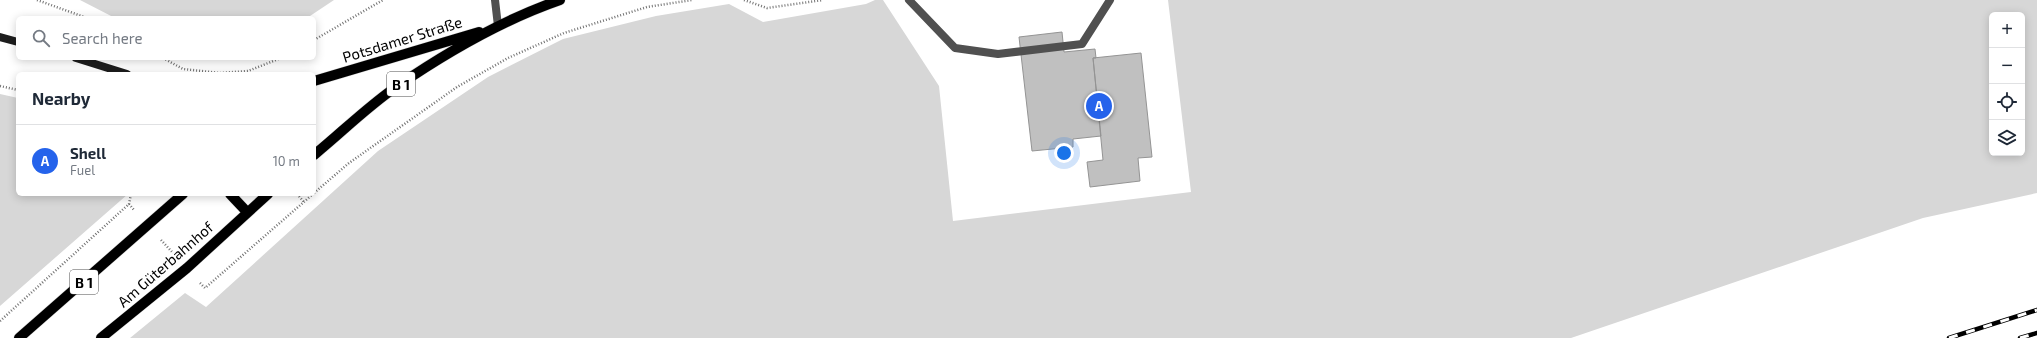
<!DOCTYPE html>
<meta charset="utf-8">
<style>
body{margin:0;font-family:"Exo 2",sans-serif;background:#f2f2f3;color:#1f2937}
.controls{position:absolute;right:12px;top:12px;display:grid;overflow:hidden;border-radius:6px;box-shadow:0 2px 10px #0003}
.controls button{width:36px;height:36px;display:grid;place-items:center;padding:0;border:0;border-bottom:1px solid #e0e1e3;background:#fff;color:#1f2937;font:20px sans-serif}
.you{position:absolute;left:1064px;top:153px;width:14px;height:14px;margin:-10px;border:3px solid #fff;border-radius:50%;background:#1a73e8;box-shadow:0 0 0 6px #1a73e833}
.badge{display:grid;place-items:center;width:26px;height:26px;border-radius:50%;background:#2563eb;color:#fff;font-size:13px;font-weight:700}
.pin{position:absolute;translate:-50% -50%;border:2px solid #fff;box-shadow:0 1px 4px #0006}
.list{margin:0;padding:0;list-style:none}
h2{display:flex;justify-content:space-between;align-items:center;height:52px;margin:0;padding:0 16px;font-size:17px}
h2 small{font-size:13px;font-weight:400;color:#747a83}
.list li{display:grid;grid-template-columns:26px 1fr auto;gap:12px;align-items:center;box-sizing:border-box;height:72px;padding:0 16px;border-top:1px solid #e0e1e3}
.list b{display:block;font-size:15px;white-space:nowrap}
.list p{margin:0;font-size:13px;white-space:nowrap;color:#747a83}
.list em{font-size:13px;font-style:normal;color:#747a83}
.icon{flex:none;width:22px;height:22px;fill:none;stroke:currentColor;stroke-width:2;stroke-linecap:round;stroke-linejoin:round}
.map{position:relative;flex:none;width:2037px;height:338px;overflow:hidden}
.search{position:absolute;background:#fff;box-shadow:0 2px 10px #0003;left:16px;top:16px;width:300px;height:44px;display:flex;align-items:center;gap:10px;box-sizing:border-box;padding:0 14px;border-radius:6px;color:#747a83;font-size:15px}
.panel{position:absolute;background:#fff;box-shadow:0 2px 10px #0003;left:16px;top:72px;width:300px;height:124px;border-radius:6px}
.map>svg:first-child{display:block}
.green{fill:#d7d7d7;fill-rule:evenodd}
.building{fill:#c0c0c0;stroke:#949494}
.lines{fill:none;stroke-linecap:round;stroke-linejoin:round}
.primary-casing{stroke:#dbdbdb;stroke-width:11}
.path{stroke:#727272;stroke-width:2.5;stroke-dasharray:1 2;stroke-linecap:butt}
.lane{stroke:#505050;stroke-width:8}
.secondary{stroke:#1d1d1d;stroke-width:8}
.primary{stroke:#000;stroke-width:10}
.rail-casing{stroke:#000;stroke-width:4.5}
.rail{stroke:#fff;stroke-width:3;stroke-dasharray:9;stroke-linecap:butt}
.labels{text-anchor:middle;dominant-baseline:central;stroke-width:4;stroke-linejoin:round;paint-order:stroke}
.shield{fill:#fff;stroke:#4c4c4c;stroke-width:1}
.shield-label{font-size:14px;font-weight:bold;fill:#000}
.street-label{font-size:15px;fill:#000;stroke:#fff}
</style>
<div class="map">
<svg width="2037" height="338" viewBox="0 0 2037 338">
<rect width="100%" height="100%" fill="#fff"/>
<path class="green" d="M80,0H334L307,18H115Z
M875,0H883L939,86L953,221L1191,192L1168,0H2037V193L1923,218L1571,338H130L185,293L206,307L378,151L488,77L563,39L656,16L729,4L763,22L866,4ZM1992,15H2022V153H1992Z
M0,94L18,98V194H128L0,306Z"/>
<path class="building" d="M1062,32L1064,52L1095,49L1096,58H1093L1101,136L1073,139V147L1032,151L1019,37Z
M1141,53L1152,157L1138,158L1140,181L1090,187L1087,162L1103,160L1093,58Z"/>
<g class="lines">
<defs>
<path id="primary" d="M314,81L479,32
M314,155C341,133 367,107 396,87C447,52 502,20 560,0
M230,194L247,212
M19,338L183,194
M101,338L187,268L268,194"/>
</defs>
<use href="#primary" class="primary-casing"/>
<path class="path" d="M37,0L87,18
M744,0L767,8L823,0
M314,40L383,0
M163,58L183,69L220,73L248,71L281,58
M0,86L18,90
M314,193L349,163L457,87L508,58L564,33L647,7L692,0
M297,194L304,202
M129,204L134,210
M161,240L174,254
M200,283L205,288L313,194
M0,321L129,204L131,194"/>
<path class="lane" d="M495,0L498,26
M909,0L955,48L998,54L1082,44L1110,0"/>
<path class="secondary" d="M0,37L18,42
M76,58L127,74"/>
<use href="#primary" class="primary"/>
<defs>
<path id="rail" d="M1949,338L2037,310
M2020,338L2037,333"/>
</defs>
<use href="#rail" class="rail-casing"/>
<use href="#rail" class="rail"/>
</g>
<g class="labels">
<g class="shield">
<rect x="387" y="72" width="28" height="24" rx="3"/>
<rect x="70" y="270" width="28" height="24" rx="3"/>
</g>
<g class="shield-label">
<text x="401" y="84">B 1</text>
<text x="84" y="282">B 1</text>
</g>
<g class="street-label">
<text transform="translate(402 39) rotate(-17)">Potsdamer Straße</text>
<text transform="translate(165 264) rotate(-41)">Am Güterbahnhof</text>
</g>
</g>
</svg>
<div class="controls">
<button>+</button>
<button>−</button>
<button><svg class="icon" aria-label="locate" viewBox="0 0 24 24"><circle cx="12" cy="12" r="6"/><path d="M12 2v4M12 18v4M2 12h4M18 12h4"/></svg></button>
<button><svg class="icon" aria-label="layers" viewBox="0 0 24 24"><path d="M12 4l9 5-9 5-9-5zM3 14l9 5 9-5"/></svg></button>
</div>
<div class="you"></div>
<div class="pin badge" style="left:1099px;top:106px">A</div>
<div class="search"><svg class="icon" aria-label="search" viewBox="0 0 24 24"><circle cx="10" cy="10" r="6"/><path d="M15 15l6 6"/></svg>Search here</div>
<section class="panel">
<h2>Nearby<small></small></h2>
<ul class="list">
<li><span class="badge">A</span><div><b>Shell</b><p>Fuel</p></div><em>10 m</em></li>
</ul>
</section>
</div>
